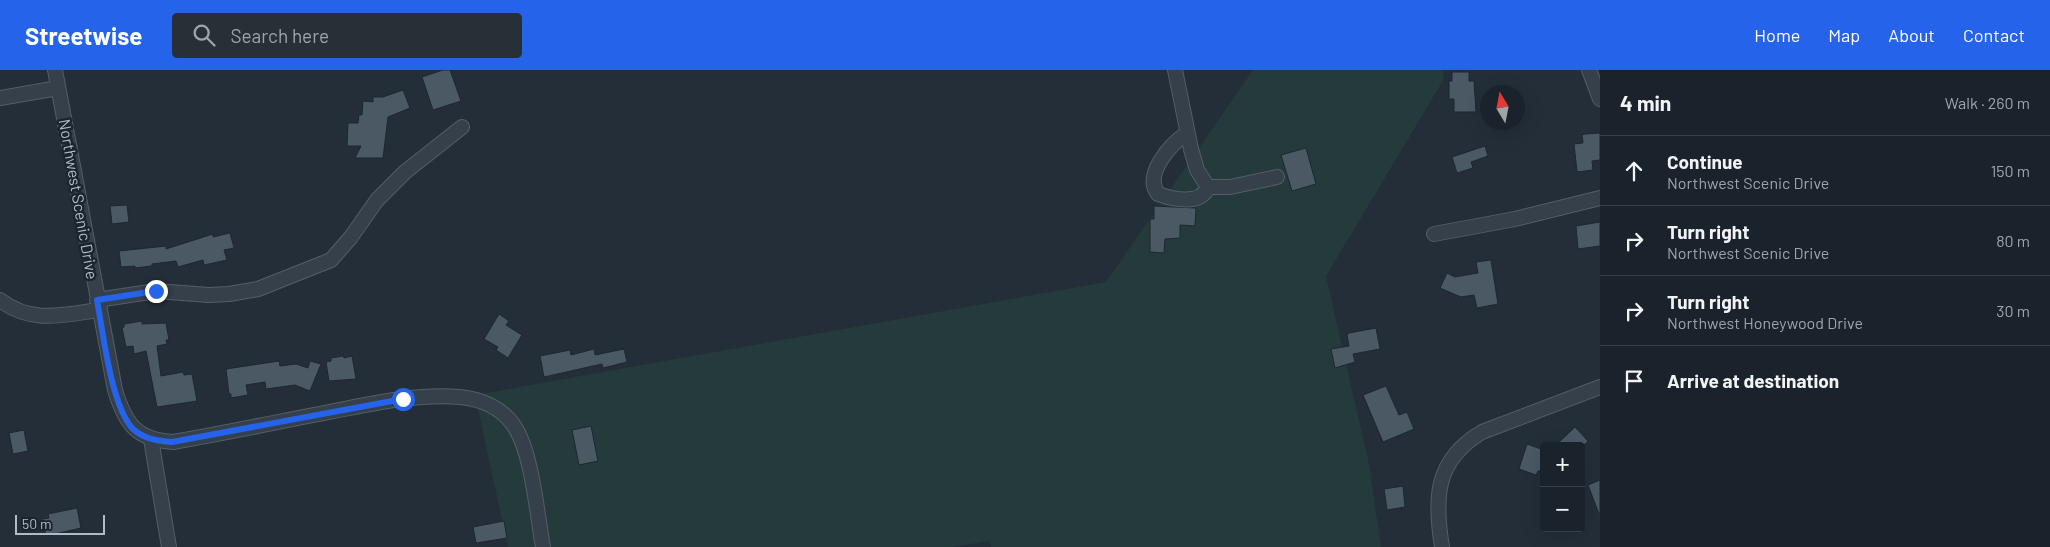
<!DOCTYPE html>
<meta charset="utf-8">
<style>
body{margin:0;font-family:Barlow,sans-serif;background:#272f37;color:#f1f3f6}
.controls{position:absolute;right:15px;bottom:15px;display:grid;overflow:hidden;border-radius:5px;box-shadow:0 5px 20px #0002}
.controls button{width:45px;height:45px;display:grid;place-items:center;padding:0;border:0;border-bottom:1px solid #383f47;background:#1a222b;color:#f1f3f6;font:25px sans-serif}
.compass{position:absolute;left:1480px;top:15px;width:45px;height:45px;border-radius:50%;background:#1a222b;box-shadow:0 5px 20px #0002;rotate:350deg}
.scale{position:absolute;left:15px;bottom:12px;width:90px;box-sizing:border-box;padding-left:5px;border:2px solid #b1bbc6;border-top:0;font-size:14px;line-height:18px;white-space:nowrap;color:#b1bbc6;-webkit-text-stroke:4px #1c252e;paint-order:stroke}
.stop{position:absolute;width:15px;height:15px;margin:-11px;border:4px solid #2563eb;border-radius:50%;background:#fff}
.stop.end{background:#2563eb;border-color:#fff;box-shadow:0 1px 5px #0008}
.list{margin:0;padding:0;list-style:none}
h2{display:flex;justify-content:space-between;align-items:center;height:65px;margin:0;padding:0 20px;font-size:21px}
h2 small{font-size:16px;font-weight:400;color:#9fa4a9}
.list li{display:grid;grid-template-columns:32px 1fr auto;gap:15px;align-items:center;box-sizing:border-box;height:70px;padding:0 20px;border-top:1px solid #383f47}
.list b{display:block;font-size:19px;white-space:nowrap}
.list p{margin:0;font-size:16px;white-space:nowrap;color:#9fa4a9}
.list em{font-size:16px;font-style:normal;color:#9fa4a9}
.icon{flex:none;width:28px;height:28px;fill:none;stroke:currentColor;stroke-width:2;stroke-linecap:round;stroke-linejoin:round}
.map{position:relative;flex:none;width:1600px;height:477px;overflow:hidden}
header{display:flex;align-items:center;gap:30px;box-sizing:border-box;height:70px;padding:0 25px;background:#2563eb;color:#fff}
header strong{font-size:24px}
nav{display:flex;gap:28px;margin-inline-start:auto;font-size:18px}
.search{width:350px;height:45px;background:#272f37;display:flex;align-items:center;gap:12px;box-sizing:border-box;padding:0 18px;border-radius:5px;color:#9fa4a9;font-size:19px}
main{display:flex}
aside{flex:1;background:#1a222b}
.map>svg:first-child{display:block}
.green{fill:#253a3a}
.building{fill:#4b5965;stroke:#1d2731}
.lines{fill:none;stroke-linecap:round;stroke-linejoin:round}
.minor-casing{stroke:#545e68;stroke-width:16}
.minor{stroke:#36404a;stroke-width:14}
.route{stroke:#2563eb;stroke-width:6}
.labels{text-anchor:middle;dominant-baseline:central;stroke-width:5;stroke-linejoin:round;paint-order:stroke}
.street-label{font-size:16px;fill:#b1bbc6;stroke:#1c252e}
</style>
<header>
<strong>Streetwise</strong>
<div class="search"><svg class="icon" aria-label="search" viewBox="0 0 24 24"><circle cx="10" cy="10" r="6"/><path d="M15 15l6 6"/></svg>Search here</div>
<nav><a>Home</a><a>Map</a><a>About</a><a>Contact</a></nav>
</header>
<main>
<div class="map">
<svg width="1600" height="477" viewBox="0 0 1600 477">
<rect width="100%" height="100%" fill="#232e39"/>
<path class="green" d="M1253,0H1443L1444,9L1326,206L1369,394L1381,477H991L989,471L953,477H508L475,325L1106,212Z"/>
<path class="building" d="M443,0H450L461,31L433,40L422,7Z
M1452,2H1469V11H1474L1476,42H1454V29H1449V11H1452Z
M403,20L410,38L388,47L383,88H355L361,76H347L348,53H358L359,45H362L363,31L373,32V27H383Z
M1600,63V90L1592,91L1593,100L1577,102L1574,74L1583,73L1582,65L1585,64Z
M1485,76L1488,86L1471,92L1473,98L1457,103L1452,87Z
M1306,78L1316,114L1292,121L1281,85Z
M127,135L129,152L112,154L110,136Z
M1154,136L1196,138L1195,156L1180,155V168L1165,169L1164,183L1150,182V149H1154Z
M1600,152V176L1578,179L1576,156Z
M230,163L234,178L224,180L227,190L204,195L203,190L178,197L176,191L152,194V196L135,198V196L121,197L119,181L166,176V179L213,164V167Z
M1491,190L1498,234L1477,238L1474,225L1461,227L1440,218L1447,203L1455,207L1478,203L1476,192Z
M499,244L509,251L506,255L522,265L508,288L496,280L498,277L484,269Z
M142,251V254L166,253L169,270H166L167,274L157,276L161,306L183,302L184,305L192,304L197,331L157,337L146,281L134,284L133,276L126,277L122,258L124,257V254Z
M1376,258L1380,279L1353,284L1355,292L1335,298L1331,279L1349,276L1347,265L1349,263Z
M594,279L595,285L624,279L627,292L603,298L602,294L544,307L540,286L570,280L571,285Z
M343,286L344,288L352,286L356,309L329,311L326,292L331,291V288Z
M279,291L280,296L296,294L308,298L310,291L321,294L310,321L295,315L266,319L265,312L246,315L248,325L231,328V324H229L226,299Z
M1386,316L1399,345L1407,342L1414,359L1383,372L1363,325Z
M591,356L598,391L579,395L572,360Z
M1575,357L1588,371L1583,376H1555Z
M24,360L28,381L13,384L9,363Z
M1527,374L1544,380V400L1538,401L1536,405L1519,399Z
M1600,410V444H1599L1588,415Z
M1403,416L1405,437L1387,440L1384,419Z
M77,438L81,458L46,466L42,449L49,448L48,444Z
M504,451L507,468L476,473L473,457Z"/>
<g class="lines">
<defs>
<path id="minor" d="M55,0L115,320C125,353 136,370 173,372C225,363 277,352 329,342C371,334 416,323 460,327C480,329 500,337 512,353C532,378 537,445 543,477
M1175,0L1191,79L1197,100L1208,117C1201,136 1172,129 1158,124C1143,104 1171,74 1187,63
M1589,0L1600,29
M0,28L58,18
M1208,117H1230L1277,107
M1434,164L1515,149L1600,128
M0,230C31,254 63,245 99,240
M97,230L156,221L209,225L229,224L258,219L331,190L351,167L377,130L405,102L462,57
M151,369L169,477
M1442,477C1434,428 1435,390 1482,362L1600,317"/>
</defs>
<use href="#minor" class="minor-casing"/>
<use href="#minor" class="minor"/>
</g>
<g class="lines">
<path class="route" d="M156,221L97,230C103,262 111,336 133,359C144,369 158,371 172,372L403,329"/>
</g>
<g class="labels">
<g class="street-label">
<text transform="translate(79 129) rotate(80)">Northwest Scenic Drive</text>
</g>
</g>
</svg>
<div class="controls">
<button>+</button>
<button>−</button>
</div>
<svg class="compass" viewBox="-18 -18 36 36"><path d="M0-13l5 13h-10z" fill="#e53935"/><path d="M0 13l5-13h-10z" fill="#9fa4a9"/></svg>
<div class="scale">50 m</div>
<div class="stop" style="left:403px;top:329px"></div>
<div class="stop end" style="left:156px;top:221px"></div>
</div>
<aside>
<h2>4 min<small>Walk · 260 m</small></h2>
<ul class="list">
<li><svg class="icon" aria-label="ahead" viewBox="0 0 24 24"><path d="M12 20V5M6 11l6-6 6 6"/></svg><div><b>Continue</b><p>Northwest Scenic Drive</p></div><em>150 m</em></li>
<li><svg class="icon" aria-label="right" viewBox="0 0 24 24"><path d="M7 20v-9h11M14 6l5 5-5 5"/></svg><div><b>Turn right</b><p>Northwest Scenic Drive</p></div><em>80 m</em></li>
<li><svg class="icon" aria-label="right" viewBox="0 0 24 24"><path d="M7 20v-9h11M14 6l5 5-5 5"/></svg><div><b>Turn right</b><p>Northwest Honeywood Drive</p></div><em>30 m</em></li>
<li><svg class="icon" aria-label="arrive" viewBox="0 0 24 24"><path d="M6 21V4h12l-3 4 3 4H6"/></svg><div><b>Arrive at destination</b></div></li>
</ul>
</aside>
</main>
